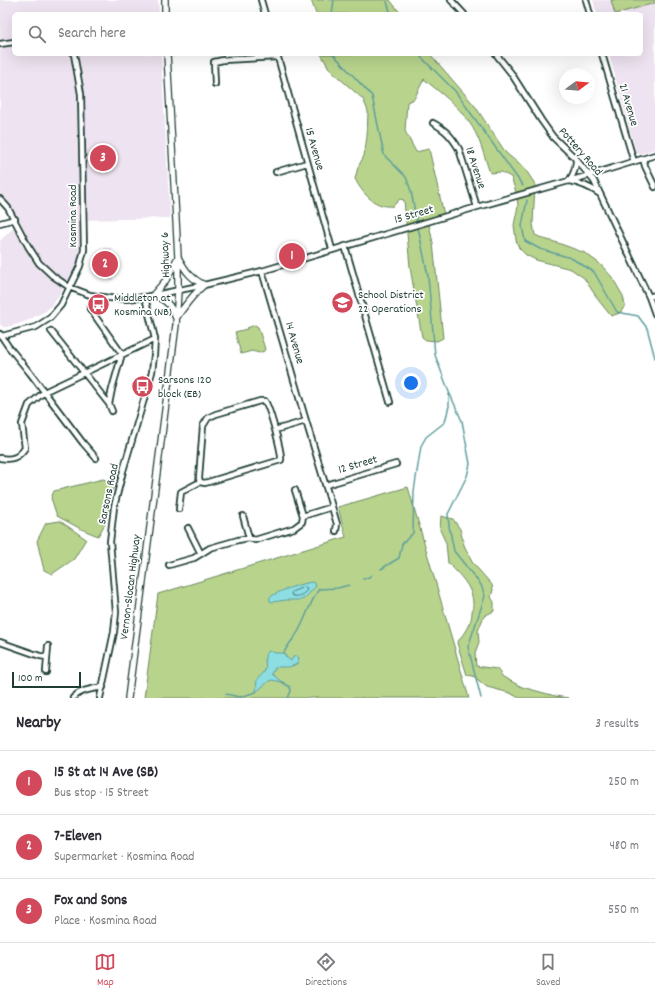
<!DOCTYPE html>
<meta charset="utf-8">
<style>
body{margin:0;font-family:Dekko,sans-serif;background:#f7f7f7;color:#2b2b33}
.compass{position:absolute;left:559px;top:68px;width:36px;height:36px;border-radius:50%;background:#fff;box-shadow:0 4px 16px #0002;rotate:74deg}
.scale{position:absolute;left:12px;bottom:10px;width:69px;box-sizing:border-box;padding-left:4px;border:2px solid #1f3d34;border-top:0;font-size:11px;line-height:14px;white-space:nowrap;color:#1f3d34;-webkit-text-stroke:3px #fff;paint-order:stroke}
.you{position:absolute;left:411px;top:383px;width:14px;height:14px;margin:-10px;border:3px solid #fff;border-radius:50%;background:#1a73e8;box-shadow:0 0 0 6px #1a73e833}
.badge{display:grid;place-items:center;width:26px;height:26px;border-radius:50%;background:#d1495b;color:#fff;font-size:13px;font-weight:700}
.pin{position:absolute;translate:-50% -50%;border:2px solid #fff;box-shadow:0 1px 4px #0006}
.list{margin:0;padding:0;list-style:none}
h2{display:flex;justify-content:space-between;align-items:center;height:52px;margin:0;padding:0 16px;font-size:17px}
h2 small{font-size:13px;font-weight:400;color:#7c7c81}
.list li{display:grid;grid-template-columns:26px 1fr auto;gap:12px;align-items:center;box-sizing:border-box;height:64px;padding:0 16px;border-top:1px solid #e1e1e2}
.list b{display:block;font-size:15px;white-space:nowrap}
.list p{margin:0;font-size:13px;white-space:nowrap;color:#7c7c81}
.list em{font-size:13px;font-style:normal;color:#7c7c81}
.icon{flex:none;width:22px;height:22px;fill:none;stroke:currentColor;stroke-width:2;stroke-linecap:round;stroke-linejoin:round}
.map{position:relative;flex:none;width:655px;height:698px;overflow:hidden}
.search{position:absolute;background:#fff;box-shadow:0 4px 16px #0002;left:12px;right:12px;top:12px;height:44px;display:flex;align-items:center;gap:10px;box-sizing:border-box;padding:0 14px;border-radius:6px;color:#7c7c81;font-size:15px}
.sheet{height:244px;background:#fff}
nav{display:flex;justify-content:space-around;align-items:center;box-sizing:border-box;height:56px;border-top:1px solid #e1e1e2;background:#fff;font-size:11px;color:#7c7c81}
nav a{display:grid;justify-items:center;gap:2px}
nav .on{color:#d1495b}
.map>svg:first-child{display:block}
.built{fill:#eee3f0}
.green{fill:#b8d48c;stroke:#6c8860}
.water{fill:#8cdee3;stroke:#609e9d}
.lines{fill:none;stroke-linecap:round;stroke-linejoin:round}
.shore{stroke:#4b7d7a;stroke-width:1}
.stream{stroke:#609e9d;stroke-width:1.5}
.minor-casing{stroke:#1f3d34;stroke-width:8}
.major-casing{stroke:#1f3d34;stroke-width:8}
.minor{stroke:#fff;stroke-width:4.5}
.major{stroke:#fff;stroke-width:5.5}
.labels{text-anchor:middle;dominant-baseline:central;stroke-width:3.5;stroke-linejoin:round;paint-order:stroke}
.street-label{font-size:12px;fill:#1f3d34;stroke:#fff}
.poi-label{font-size:12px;fill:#1f3d34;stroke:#fff;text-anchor:start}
</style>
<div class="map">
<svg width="655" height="698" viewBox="0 0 655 698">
<rect width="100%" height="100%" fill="#fff"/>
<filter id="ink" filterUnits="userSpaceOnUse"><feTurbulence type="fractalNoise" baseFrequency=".025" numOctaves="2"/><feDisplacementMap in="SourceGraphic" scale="8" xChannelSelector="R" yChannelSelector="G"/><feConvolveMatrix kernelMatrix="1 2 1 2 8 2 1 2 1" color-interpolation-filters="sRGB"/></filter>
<g filter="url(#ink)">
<path class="built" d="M0,0H158L159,14H14V54H161L170,218L80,220V249L78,264L57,299L46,311L24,322L7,327H3L0,324V241L20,221L6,199L0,194Z
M593,0H655V149L639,154L637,153L636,152L609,54H641V14H597Z
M104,248H112L113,280H106V269H98V259H104Z"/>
<path class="green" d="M311,0H390L401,14H316Z
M611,0H655V3L615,14Z
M321,54H430L475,106L506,153L525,169L535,184L533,224L535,235L544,239L558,243L585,253L600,264L612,277L623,296L625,306L620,313L611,316L599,301L584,278L571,269L536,260L526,255L519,248L516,240L514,225L518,206L517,195L511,177L501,172L490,173C484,156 480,137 469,122C459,106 439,92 424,79L414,99L407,102L405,131L416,152L429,149L444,215L428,220L433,243L443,338L437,341L426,340L422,337L410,267L404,200L400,199L393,206C375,208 363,194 355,179L358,167L364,156L367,137L368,111L363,99L330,70Z
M255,325L258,327L265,349L264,351L259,353L252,351L241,354L235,332L247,329V328Z
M103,479L114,483L105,524L98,536L81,529L57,516L51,498L54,491Z
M408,487L469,698H144L158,594L346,537L338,507Z
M441,516L453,519L460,529L464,545L472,562L492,585L493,590L491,597L494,602V611L484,616L478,631L479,642L475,653L476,666L497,669L503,677L522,687L555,696L568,698H519L510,693L487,687L473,676L467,675L457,643C461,637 466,631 469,624C471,621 472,616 472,612C477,591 462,577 448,563L446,543L440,530Z
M60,521L86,539L74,559L52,574L44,570L37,541L46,523Z"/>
<path class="water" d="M312,582L315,583L316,586L305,598L301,600H286L272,602L270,601V597C280,590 300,584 312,582Z
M269,651L276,653H284L286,657L291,661L293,657L297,656L299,658L298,663C287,670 286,665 275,668L272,674L282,682L272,680L269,681L256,692L257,679C259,677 263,674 264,672C269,664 260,658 269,651Z"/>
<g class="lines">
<path class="shore" d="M305,587L307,588V590C303,595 297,598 291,595L292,592Z"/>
<path class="stream" d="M387,2L391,14
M332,14L334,0
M333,54L372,96L384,155L406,177L411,191L417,223
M418,54L455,91L523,186
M527,200L522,226L525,241L540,249L571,258L594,272L617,312L638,316L647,328L655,358
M418,227L428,276L435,355L449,392L462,421L470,464L467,476L448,514L449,526L454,551L481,585L485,596L468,647L481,698
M381,569L399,558L402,544L413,533L414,491L421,446L426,437L445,422L449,406V394
M363,579L369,577L371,575
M284,653C287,645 294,639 298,632C306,618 310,602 319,589L338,588L349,585
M282,682L290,687L291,691L288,698
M226,694L240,697L256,692"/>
<defs>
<path id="minor" d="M261,0L265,14
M451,0L464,14
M586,0L590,14
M0,44L14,42
M277,54L332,249
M496,54L511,73L541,120L553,137L574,157L594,181L649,297L655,314
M602,54L634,162
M215,84L214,62L223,60L277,57
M433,123C446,130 452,137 459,149L477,207
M643,159L645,166L655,187
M576,160C576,168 574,174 569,181C581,183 590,187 600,194
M276,172L307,163
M0,199L8,208L28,246L39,263L53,276L69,287L90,295L109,298L126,299L145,297L204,285L262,271L477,207L590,175L655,155
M0,223L15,219
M345,246L390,402
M262,271L306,421L332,507L337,524L336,531
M649,297L655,295
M51,331L109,404L112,389L122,354L90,309
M0,334L8,346L30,373L83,443L96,458
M2,336L36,327L50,318L61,305L80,266L84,250L81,94L74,54
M109,404L112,411
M275,430L306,421
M0,458C12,460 18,458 25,448L22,424L29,405L44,392L155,339
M326,485L396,464
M179,509L181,492L200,482L205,483L281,460C282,452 270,409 265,401H260L216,414L208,418L203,426L199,478L200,482
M243,516L249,538
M303,516L332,507
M188,528L201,554
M169,565L194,558L210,548L238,540L249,538L255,540L294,528L302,522L303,516L295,490
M0,642L40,656L47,657
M46,672L48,646
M73,698C80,690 92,689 103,687
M100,698L114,632L116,612L110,542L114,507L123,471L152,372L154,355L155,339L145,297"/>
<path id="major" d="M165,14V0
M175,316C170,304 166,300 153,295L166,280L177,259
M176,318C185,306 192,295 204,285C191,278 186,272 179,259
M128,698L176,325L178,290V257L167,54"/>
</defs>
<use href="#minor" class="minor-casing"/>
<use href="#major" class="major-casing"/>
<use href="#minor" class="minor"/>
<use href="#major" class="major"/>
</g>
</g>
<defs>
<symbol id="school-disc" viewBox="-11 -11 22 22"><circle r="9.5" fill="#d1495b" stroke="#fff"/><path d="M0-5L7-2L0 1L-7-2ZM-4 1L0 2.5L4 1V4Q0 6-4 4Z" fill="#fff"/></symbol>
<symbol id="bus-disc" viewBox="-11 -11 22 22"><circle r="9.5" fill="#d1495b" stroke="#fff"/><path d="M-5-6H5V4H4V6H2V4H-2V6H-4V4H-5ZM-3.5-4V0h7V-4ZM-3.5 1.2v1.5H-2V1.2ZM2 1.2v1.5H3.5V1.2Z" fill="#fff"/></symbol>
</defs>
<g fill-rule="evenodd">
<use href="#school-disc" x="330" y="290" width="25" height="25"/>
<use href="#bus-disc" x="86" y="292" width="25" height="25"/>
<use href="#bus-disc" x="130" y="374" width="25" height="25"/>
</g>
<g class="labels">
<g class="street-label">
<text transform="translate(628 105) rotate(74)">21 Avenue</text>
<text transform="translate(314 149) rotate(74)">15 Avenue</text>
<text transform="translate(580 152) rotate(49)">Pottery Road</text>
<text transform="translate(475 168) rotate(72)">18 Avenue</text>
<text transform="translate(414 215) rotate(-16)">15 Street</text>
<text transform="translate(73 216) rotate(-90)">Kosmina Road</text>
<text transform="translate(166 255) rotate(-92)">Highway 6</text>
<text transform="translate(294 343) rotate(74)">14 Avenue</text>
<text transform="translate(358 465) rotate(-16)">12 Street</text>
<text transform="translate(109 494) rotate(-78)">Sarsons Road</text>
<text transform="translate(131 587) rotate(-83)">Vernon-Slocan Highway</text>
</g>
<g class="poi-label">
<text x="358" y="295">School District<tspan x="358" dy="14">22 Operations</tspan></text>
<text x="114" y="298">Middleton at<tspan x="114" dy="14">Kosmina (NB)</tspan></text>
<text x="158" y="380">Sarsons 120<tspan x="158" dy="14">block (EB)</tspan></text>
</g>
</g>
</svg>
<svg class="compass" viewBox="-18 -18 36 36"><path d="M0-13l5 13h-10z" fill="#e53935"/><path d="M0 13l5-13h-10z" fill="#7c7c81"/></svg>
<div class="scale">100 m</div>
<div class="you"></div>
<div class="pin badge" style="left:292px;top:256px">1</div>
<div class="pin badge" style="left:105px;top:264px">2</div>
<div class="pin badge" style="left:103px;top:158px">3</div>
<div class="search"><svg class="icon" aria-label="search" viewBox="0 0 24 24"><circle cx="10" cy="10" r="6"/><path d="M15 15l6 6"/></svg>Search here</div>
</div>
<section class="sheet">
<h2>Nearby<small>3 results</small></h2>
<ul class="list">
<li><span class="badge">1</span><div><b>15 St at 14 Ave (SB)</b><p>Bus stop · 15 Street</p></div><em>250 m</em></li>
<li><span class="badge">2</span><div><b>7-Eleven</b><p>Supermarket · Kosmina Road</p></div><em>480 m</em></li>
<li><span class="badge">3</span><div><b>Fox and Sons</b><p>Place · Kosmina Road</p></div><em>550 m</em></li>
</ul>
</section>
<nav>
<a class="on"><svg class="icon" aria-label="map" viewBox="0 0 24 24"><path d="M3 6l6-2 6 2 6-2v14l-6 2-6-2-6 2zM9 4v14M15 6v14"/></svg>Map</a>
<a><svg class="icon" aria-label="directions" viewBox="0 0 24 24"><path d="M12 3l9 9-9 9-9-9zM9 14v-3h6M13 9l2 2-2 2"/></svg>Directions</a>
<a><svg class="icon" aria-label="saved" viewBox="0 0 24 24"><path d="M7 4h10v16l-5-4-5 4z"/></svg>Saved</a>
</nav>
